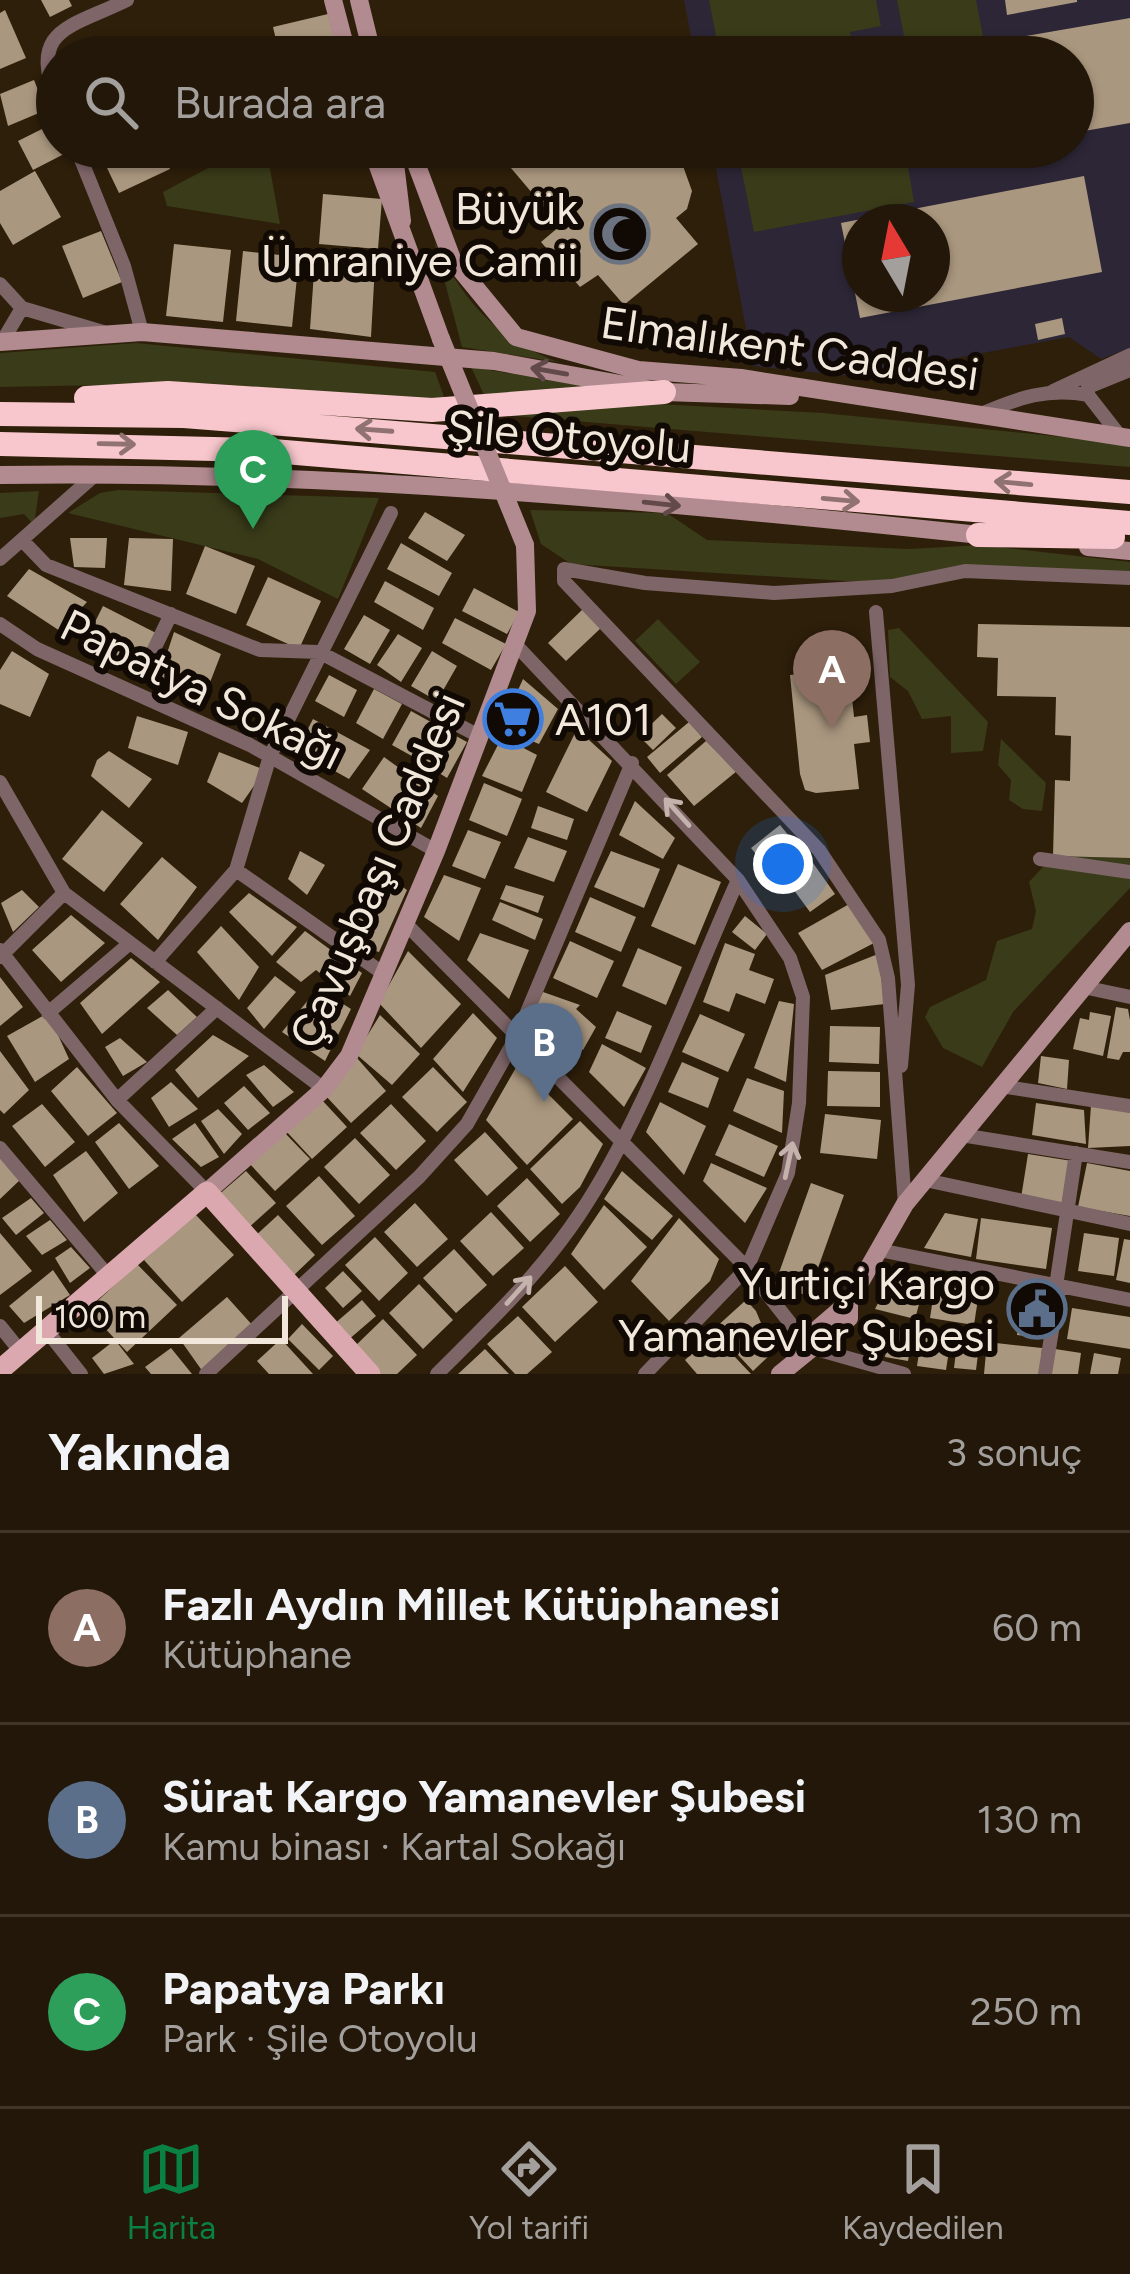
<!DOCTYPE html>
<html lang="tr">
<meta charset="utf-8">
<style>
body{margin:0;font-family:Figtree,sans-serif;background:#2a2012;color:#f1f3f6}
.compass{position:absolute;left:842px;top:204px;width:108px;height:108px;border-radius:50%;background:#221708;box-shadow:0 3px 9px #0004;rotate:350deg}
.scale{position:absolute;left:36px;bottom:30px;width:252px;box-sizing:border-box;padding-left:12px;border:6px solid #f2e7db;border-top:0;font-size:33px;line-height:42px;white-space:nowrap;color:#f2e7db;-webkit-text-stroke:9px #110a04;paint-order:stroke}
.you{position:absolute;left:783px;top:864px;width:42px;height:42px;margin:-30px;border:9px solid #fff;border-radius:50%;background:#1a73e8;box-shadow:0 0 0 18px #1a73e833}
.badge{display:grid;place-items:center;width:78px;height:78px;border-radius:50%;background:#0b8043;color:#fff;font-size:39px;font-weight:700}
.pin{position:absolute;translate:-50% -99px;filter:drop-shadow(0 3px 6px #0008)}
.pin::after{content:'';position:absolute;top:63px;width:42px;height:36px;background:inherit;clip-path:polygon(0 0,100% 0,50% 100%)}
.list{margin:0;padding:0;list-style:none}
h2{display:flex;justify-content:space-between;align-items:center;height:156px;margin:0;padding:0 48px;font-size:51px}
h2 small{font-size:39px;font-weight:400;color:#a29f9c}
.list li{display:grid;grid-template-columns:78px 1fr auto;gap:36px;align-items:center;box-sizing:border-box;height:192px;padding:0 48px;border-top:3px solid #3f3629}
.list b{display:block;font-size:45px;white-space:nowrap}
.list p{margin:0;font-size:39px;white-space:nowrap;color:#a29f9c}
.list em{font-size:39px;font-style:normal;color:#a29f9c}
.icon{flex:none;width:66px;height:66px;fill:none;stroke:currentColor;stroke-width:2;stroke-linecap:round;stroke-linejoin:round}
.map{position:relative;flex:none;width:1130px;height:1374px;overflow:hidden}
.search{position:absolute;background:#221708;box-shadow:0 3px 9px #0004;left:36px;right:36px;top:36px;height:132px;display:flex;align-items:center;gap:30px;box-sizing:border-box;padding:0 42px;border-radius:66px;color:#a29f9c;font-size:45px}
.sheet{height:732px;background:#221708}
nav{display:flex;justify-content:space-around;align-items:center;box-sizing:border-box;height:168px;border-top:3px solid #3f3629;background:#221708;font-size:33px;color:#a29f9c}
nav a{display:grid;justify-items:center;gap:6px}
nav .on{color:#0b8043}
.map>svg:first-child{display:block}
.education{fill:#2c2636;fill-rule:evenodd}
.green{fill:#393b19}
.building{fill:#aa977f;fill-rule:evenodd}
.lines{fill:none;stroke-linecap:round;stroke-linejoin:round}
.street{stroke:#7e6568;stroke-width:14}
.secondary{stroke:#b28b90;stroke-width:18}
.primary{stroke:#dba8af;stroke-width:21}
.highway{stroke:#f8c7cd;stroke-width:24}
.secondary-bridge{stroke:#b28b90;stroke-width:18}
.oneway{stroke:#624a4a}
.oneway2{stroke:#907273}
.oneway3{stroke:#c4b3ad}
.labels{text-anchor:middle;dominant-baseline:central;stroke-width:12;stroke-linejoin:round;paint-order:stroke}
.poi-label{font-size:45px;fill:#f2e7db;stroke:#110a04;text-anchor:end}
.street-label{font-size:45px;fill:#f2e7db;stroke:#110a04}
</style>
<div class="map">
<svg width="1130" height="1374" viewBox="0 0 1130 1374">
<rect width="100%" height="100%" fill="#2e1f0a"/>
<path class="education" d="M684,0H1130V348L1101,359L1069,337L929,363L908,382L753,366L712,147H1073V57H695ZM860,222H932V294H860Z"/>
<path class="green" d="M709,0H876L881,26L850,32L855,57H720Z
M897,0H976L987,57H908Z
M248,147H266L280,224L167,206L163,192Z
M737,147H873L877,168L907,162L914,202L754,232Z
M434,241C463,301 496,338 558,362L462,347Z
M136,343L435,372L446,402L204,383L0,387V353Z
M471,367L592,387L486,399Z
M602,401L823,413L1103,441L1130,447V467L501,415Z
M118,490L379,498L338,599L258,559L68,513L100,493Z
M39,491L34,525L24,514L0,518V493Z
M530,510L667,513L707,540L909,549L982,545L1130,562V582L951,568L879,583L571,564L541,544Z
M658,619L700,662L676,684L635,641Z
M899,628L988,722L983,751L951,753V716L922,719L908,691L890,677L888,630Z
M1001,739L1046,783L1042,811L1023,809L1009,800L1011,780L998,765Z
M1053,856L1130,858V888L1013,1012L982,1067L943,1048L925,1017L930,1007L986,980L997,941L1032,929L1036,911L1029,882Z"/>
<path class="building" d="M41,0H69L72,6L50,17Z
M1005,0H1077V2L1007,15Z
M5,10L26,58L0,69V13Z
M328,14L339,57H280L273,27Z
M1130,18V123L1073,133V57H1017L1014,38Z
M256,39L265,57H220Z
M34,80L46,110L8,126L0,94Z
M50,125L64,154L33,170L18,141Z
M97,147H159L170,169L119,193Z
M302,147H359V149L304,160Z
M522,147H628L639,161L672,159L683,166L692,191L687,209L676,218L698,244L624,305L598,275L580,287L541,242L560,226L505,161Z
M35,171L61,217L13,245L0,223V191Z
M1084,176L1102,272L860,318L841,223ZM860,222H932V294H860Z
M323,194L382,199L378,249L319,244Z
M101,231L122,282L83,298L62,246Z
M174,244L231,250L223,322L166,316Z
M243,251L299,257L292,327L236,321Z
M315,258L375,265L371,337L310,329Z
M1062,318L1065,334L1038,340L1035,324Z
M425,512L465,535L447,561L408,538Z
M70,538H107L105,568L74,567Z
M129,538L173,539L171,591L124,585Z
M401,543L452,573L439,596L387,569Z
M205,546L255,566L236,614L186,594Z
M29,569L87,602L60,631L7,596Z
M268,577L321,601L299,649L246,625Z
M385,581L434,608L423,630L374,602Z
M474,588L519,612L507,634L462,611Z
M103,606L156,633L135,675L82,648Z
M584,608L602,627L566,661L548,643Z
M364,615L390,630L370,664L344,649Z
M455,618L506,644L491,670L442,643Z
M978,624L1130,627V858L1053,856L1055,780L1070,781L1071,736L1055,735L1056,697L997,696L998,658L977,657Z
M174,632L221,654L202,703L156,687Z
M398,634L422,648L401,682L377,665Z
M12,651L49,674L30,717L0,704V670Z
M432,651L457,666L437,701L411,686Z
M849,669L854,717L867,715L870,742L854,744L859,789L816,793L805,790L800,774L790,675Z
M329,675L357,690L344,717L315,701Z
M523,679L558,709L539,744L501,728Z
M374,689L402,704L383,739L356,723Z
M411,711L438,726L419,760L392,745Z
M662,714L676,728L653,750L639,736Z
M137,716L188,732L178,765L128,748Z
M313,719L370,750L349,779L297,750Z
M689,722L702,737L660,773L647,757Z
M443,729L467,742L447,778L422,762Z
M577,729L612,761L587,812L546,792Z
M502,737L537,755L522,792L482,776Z
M706,741L737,771L694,806L667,775Z
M109,751L152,779L129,808L91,776L97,760Z
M219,752L265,770L242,803L207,782Z
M384,757L438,796L421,828L362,789Z
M484,783L522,799L507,836L469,820Z
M635,801L675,838L663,859L619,835Z
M538,806L574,819L567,840L531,828Z
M102,810L143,843L104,892L62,859Z
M780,825L804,854L775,878L751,848Z
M468,830L501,842L485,879L452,866Z
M528,837L567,851L554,882L514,868Z
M300,851L325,865L307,895L288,879Z
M611,851L660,869L644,908L594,887Z
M162,857L197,887L158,940L120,904Z
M813,863L835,894L810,912L788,882Z
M678,864L721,882L695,945L651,926Z
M375,868L407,890L379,952L334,939Z
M444,875L481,888L459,941L424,917Z
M506,885L544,896L538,913L500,899Z
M22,890L39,907L13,932L1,903Z
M249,893L297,927L272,956L229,912Z
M590,897L636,917L621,952L575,932Z
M500,902L543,919L535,940L492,920Z
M851,903L874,943L822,970L798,933Z
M71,915L105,943L61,982L32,950Z
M745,916L767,934L755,950L732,932Z
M221,926L259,967L239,1000L197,952Z
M305,931L362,973L350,996L316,970L301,982L276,962Z
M480,933L529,950L509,999L467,960Z
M570,941L614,961L597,998L553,978Z
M725,943L755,954L749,970L774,979L765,1004L736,993L729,1012L703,1002Z
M638,948L682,967L666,1005L622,986Z
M408,951L461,1004L421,1048L379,1003Z
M878,954L885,1004L831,1010L825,975Z
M131,958L160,982L102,1034L80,1003Z
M275,976L296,992L264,1029L247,1008Z
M0,977L23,1007L0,1026Z
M318,988L351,1009L325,1061L282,1032Z
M168,990L197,1017L177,1035L147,1008Z
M543,992L580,1005L576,1009L596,1027L583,1050L559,1029L549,1040L528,1023Z
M779,1001L794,1004L786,1082L754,1068Z
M1116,1007L1128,1009L1130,1020V1052H1123L1119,1060L1107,1058Z
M617,1011L652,1026L641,1053L605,1038Z
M1090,1012L1111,1016L1103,1056L1073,1049L1080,1018L1089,1020Z
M48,1013L69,1059L35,1082L7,1036Z
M473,1013L497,1038L463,1092L433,1059Z
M700,1014L745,1034L728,1072L682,1052Z
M380,1015L420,1054L392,1085L356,1054Z
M830,1026L880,1027L879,1064L829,1062Z
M213,1035L249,1056L198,1098L175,1070Z
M120,1038L147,1062L123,1076L105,1047Z
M602,1044L646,1068L624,1107L589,1072Z
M0,1051L29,1090L4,1114L0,1110Z
M1041,1056L1069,1060L1067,1089L1038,1083Z
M357,1058L386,1091L351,1123L325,1095Z
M682,1062L719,1078L708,1108L668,1092Z
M518,1064L573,1119L527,1165L486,1120Z
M264,1065L294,1092L273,1107L246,1075Z
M77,1067L117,1113L88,1136L51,1091Z
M433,1067L467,1102L437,1132L402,1097Z
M828,1071L880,1072V1107L827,1106Z
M747,1078L784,1091L782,1133L733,1111Z
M171,1082L198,1109L169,1127L151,1098Z
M244,1086L270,1113L248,1130L224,1103Z
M321,1099L347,1127L312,1159L286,1131Z
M660,1102L706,1126L684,1175L646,1132Z
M1036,1103L1084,1110L1086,1144L1032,1135Z
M42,1104L75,1142L45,1167L12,1126Z
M391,1104L426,1141L396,1170L360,1133Z
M1091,1105L1130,1109V1146L1088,1148Z
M218,1109L242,1134L224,1154L201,1121Z
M825,1114L881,1120L877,1159L820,1153Z
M580,1121L603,1144L580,1187L562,1204L530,1169Z
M119,1123L159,1166L129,1189L95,1142Z
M195,1123L219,1157L201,1167L172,1139Z
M729,1124L778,1146L764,1177L715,1155Z
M283,1131L310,1159L275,1191L249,1163Z
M485,1132L518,1168L487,1196L454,1160Z
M355,1138L390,1175L359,1204L324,1167Z
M86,1151L118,1193L84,1222L53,1175Z
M1028,1154L1072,1161L1065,1204L1021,1198Z
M0,1156L20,1180L0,1199Z
M711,1163L767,1188L745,1223L703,1181Z
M1087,1163L1130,1171V1216L1078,1207Z
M246,1171L276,1203L246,1230L216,1197Z
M622,1171L673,1216L652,1240L604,1199Z
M319,1176L355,1216L322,1245L286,1206Z
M527,1178L560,1214L530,1242L497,1206Z
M811,1183L844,1195L808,1296L775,1284Z
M31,1198L44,1213L16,1235L2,1218Z
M415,1203L448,1239L417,1267L384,1232Z
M604,1205L647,1247L604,1290L571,1254Z
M491,1212L524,1248L493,1276L460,1241Z
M945,1213L978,1219L971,1257L924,1248Z
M195,1214L234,1255L182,1302L144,1260Z
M278,1215L315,1255L292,1277L254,1237Z
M679,1218L719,1259L710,1281L669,1321L631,1281Z
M981,1218L1052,1228L1046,1269L976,1259Z
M50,1220L67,1240L42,1255L26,1236Z
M0,1233L32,1271L0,1295Z
M1084,1233L1119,1238L1114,1276L1078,1271Z
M375,1237L408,1273L379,1301L345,1265Z
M1124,1239L1130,1240V1283L1116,1280Z
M71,1247L90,1268L70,1283L55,1258Z
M454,1249L487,1285L456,1313L423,1278Z
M137,1264L177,1305L127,1352L88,1310Z
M565,1266L598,1302L555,1342L522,1307Z
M53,1270L70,1295L24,1323L9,1306Z
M343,1271L362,1291L343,1308L325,1288Z
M891,1278L924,1286L915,1319L875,1309Z
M419,1284L453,1320L423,1349L389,1313Z
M935,1285L979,1292L974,1325L930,1318Z
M227,1297L254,1327L203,1372L179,1338Z
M362,1300L376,1316L347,1341L333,1325Z
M746,1300L756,1311L773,1352L753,1371L714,1329Z
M1021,1301L1048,1304L1043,1338L1017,1335Z
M1072,1308L1130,1317V1349L1067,1339Z
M518,1316L552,1352L527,1374H515L487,1344Z
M383,1319L417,1355L397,1374H378L353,1348Z
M302,1324L333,1356L319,1370L288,1339Z
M890,1328L913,1332L908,1361L885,1357Z
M714,1333L735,1357L751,1374H697L685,1360Z
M922,1333L951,1338L946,1370L917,1366Z
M958,1336L980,1338L976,1370L954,1368Z
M281,1339L313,1374H269L257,1361Z
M115,1340L134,1364L104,1374L92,1358Z
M987,1342L1042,1348L1040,1374H984Z
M171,1348L192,1374H151L145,1367Z
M485,1349L509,1374H458Z
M1055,1349L1081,1353L1078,1374H1051Z
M1094,1353L1121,1358L1118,1374H1090Z"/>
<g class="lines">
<path class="street" d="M57,101C28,28 70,28 127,0
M76,147L124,266L142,332
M0,284L22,308
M22,308L103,332
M2,342L22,308
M1053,391L1130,355
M1088,395V387L1130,370
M981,414C1018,398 1048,387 1088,395L1120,436
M22,540L46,565L260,650L319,652L479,736
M0,559L95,475
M876,612L908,985L901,1066
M0,624L37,649L250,745L436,851
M514,643L738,880L790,958L803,997L799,1103L788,1173L747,1268L645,1374
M144,670L171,614
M0,782L64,893L324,1089
M1040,859L1130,872
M236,870L270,756L391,513
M405,923L747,1268L809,1347L904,1374
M0,950L117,1100L207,1192
M0,957L64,893
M155,962L236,870L384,974
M1083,987L1130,997
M48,1013L130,943
M1000,1086L1130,1106
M117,1100L217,1008
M961,1135L1130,1162
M0,1148L110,1278
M925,1180L1130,1224
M905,1204L888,978L879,940L819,850L564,581V569L645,583L774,593L892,586L965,571L1130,578
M879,1250L1130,1300
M1056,1286L1076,1153
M0,1326L21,1352
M47,1331L81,1374
M206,1374L419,1177L467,1124L517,1036L632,763
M437,1374C487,1324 539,1275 579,1215C643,1120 690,986 738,880
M1045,1374L1059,1287"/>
<path class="secondary" d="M333,0L348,57
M359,0L373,57
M371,147L441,339
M393,147L402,221
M410,147L452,259L516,337L638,370L741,378L1130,438
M0,342L142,332L494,361L664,392L790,396
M0,475C330,470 661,501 989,536
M1088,547L1130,551
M207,1192L324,1089L349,1056L436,851L527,611L525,545
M809,1347L814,1332L849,1302
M780,1374L849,1318V1302L905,1204L1130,931"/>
<path class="primary" d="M0,1370L207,1192L370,1374"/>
<path class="highway" d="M86,398L168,393L432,410L664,392
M0,414L184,416L1130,492
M0,444L261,450L1130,523
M978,535L1113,537"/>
<path class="secondary-bridge" d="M441,339L525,545"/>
</g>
<defs><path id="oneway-shaft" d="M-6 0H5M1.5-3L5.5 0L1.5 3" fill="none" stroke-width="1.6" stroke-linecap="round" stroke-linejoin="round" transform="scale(3)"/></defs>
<g class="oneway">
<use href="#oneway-shaft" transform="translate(549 371) rotate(-170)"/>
<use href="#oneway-shaft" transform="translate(662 504) rotate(6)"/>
</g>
<g class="oneway2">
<use href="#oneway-shaft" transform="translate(374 430) rotate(-176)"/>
<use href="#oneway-shaft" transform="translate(117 444) rotate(1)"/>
<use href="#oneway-shaft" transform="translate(1013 483) rotate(-175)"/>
<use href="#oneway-shaft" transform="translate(841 500) rotate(5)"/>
</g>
<g class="oneway3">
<use href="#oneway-shaft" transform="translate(677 812) rotate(-132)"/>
<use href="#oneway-shaft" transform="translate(789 1160) rotate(-78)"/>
<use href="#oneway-shaft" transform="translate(519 1290) rotate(-48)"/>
</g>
<defs>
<symbol id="mosque-ring" viewBox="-11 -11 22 22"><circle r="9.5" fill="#110a04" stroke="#6b7280" stroke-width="1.5"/><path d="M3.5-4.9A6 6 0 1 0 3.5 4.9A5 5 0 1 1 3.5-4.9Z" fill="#6b7280"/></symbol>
<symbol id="supermarket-ring" viewBox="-11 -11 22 22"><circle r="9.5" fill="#110a04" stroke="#3f7fe0" stroke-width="1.5"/><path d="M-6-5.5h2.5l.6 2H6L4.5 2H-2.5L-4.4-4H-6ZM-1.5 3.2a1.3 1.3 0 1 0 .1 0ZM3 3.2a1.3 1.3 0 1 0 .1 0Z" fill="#3f7fe0"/></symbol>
<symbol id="civic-ring" viewBox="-11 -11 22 22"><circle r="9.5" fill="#110a04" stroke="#5c6f8a" stroke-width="1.5"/><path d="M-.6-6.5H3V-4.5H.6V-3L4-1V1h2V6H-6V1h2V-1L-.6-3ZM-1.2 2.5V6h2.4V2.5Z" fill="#5c6f8a"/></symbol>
</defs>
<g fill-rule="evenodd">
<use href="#mosque-ring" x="587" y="201" width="66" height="66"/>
<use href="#supermarket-ring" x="480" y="686" width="66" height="66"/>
<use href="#civic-ring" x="1004" y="1276" width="66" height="66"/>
</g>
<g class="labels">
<g class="poi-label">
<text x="578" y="208">Büyük<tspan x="578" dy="52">Ümraniye Camii</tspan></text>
<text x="555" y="719" text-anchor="start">A101</text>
<text x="995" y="1283">Yurtiçi Kargo<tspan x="995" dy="52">Yamanevler Şubesi</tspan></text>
</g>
<g class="street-label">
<text transform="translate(790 348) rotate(8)">Elmalıkent Caddesi</text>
<text transform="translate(569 436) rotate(5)">Şile Otoyolu</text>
<text transform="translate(202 689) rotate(26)">Papatya Sokağı</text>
<text transform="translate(377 870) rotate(-67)">Çavuşbaşı Caddesi</text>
</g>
</g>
</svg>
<svg class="compass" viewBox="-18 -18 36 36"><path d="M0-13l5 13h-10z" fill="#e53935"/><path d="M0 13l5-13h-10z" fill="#a29f9c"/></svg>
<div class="scale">100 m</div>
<div class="you"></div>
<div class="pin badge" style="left:832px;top:729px;background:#8d6e63">A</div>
<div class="pin badge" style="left:544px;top:1102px;background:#5c6f8a">B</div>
<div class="pin badge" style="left:253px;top:529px;background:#2e9e5b">C</div>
<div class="search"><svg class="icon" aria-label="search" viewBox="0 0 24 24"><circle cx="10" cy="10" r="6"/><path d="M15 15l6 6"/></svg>Burada ara</div>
</div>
<section class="sheet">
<h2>Yakında<small>3 sonuç</small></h2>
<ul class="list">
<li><span class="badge" style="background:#8d6e63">A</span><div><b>Fazlı Aydın Millet Kütüphanesi</b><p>Kütüphane</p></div><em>60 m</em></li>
<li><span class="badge" style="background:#5c6f8a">B</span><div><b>Sürat Kargo Yamanevler Şubesi</b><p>Kamu binası · Kartal Sokağı</p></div><em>130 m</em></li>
<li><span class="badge" style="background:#2e9e5b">C</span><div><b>Papatya Parkı</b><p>Park · Şile Otoyolu</p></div><em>250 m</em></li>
</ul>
</section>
<nav>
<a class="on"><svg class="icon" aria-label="map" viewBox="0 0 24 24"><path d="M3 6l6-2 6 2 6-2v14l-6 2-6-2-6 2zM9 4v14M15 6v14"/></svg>Harita</a>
<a><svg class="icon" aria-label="directions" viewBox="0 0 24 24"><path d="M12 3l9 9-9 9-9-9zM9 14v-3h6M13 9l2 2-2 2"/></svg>Yol tarifi</a>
<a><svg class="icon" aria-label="saved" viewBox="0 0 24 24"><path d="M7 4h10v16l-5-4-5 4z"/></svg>Kaydedilen</a>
</nav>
